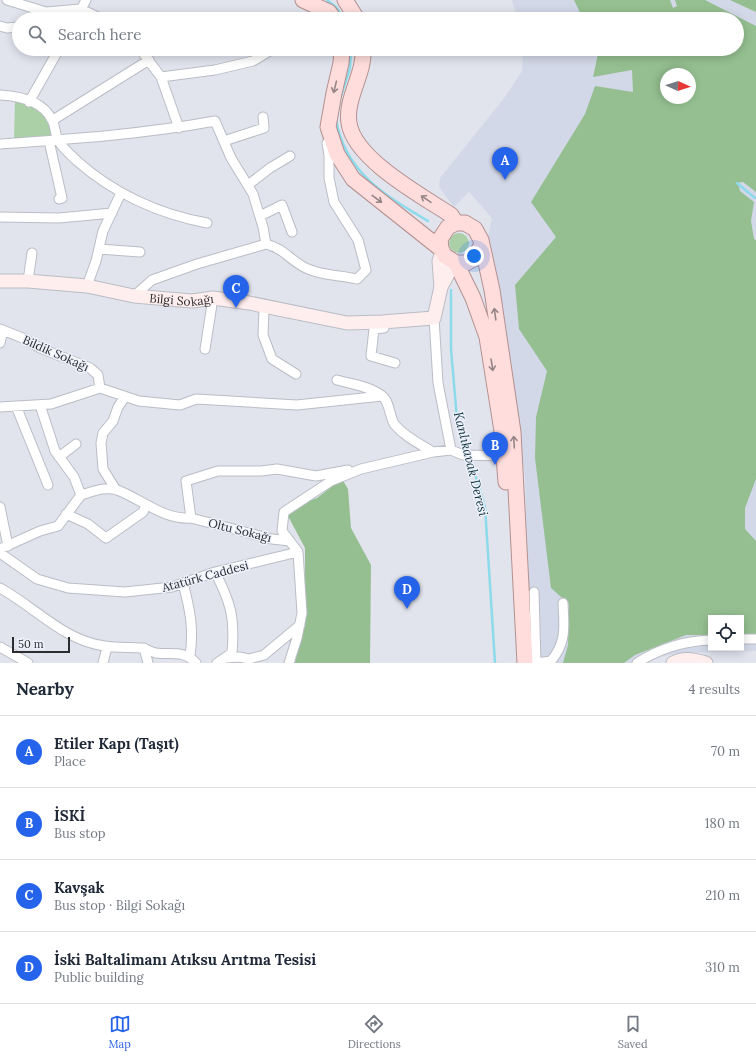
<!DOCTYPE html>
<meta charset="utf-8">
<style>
body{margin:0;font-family:Lora,serif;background:#f6f6f7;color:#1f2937}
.controls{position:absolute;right:12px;bottom:12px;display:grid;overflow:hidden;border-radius:0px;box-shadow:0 2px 10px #0003}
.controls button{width:36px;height:36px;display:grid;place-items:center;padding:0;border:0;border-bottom:1px solid #e0e1e3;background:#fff;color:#1f2937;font:20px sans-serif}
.compass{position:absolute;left:660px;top:68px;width:36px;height:36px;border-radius:50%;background:#fff;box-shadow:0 2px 10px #0003;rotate:93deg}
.scale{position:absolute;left:12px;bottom:10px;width:58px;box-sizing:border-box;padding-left:4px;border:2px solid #2c2d31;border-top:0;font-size:11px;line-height:14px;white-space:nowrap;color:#2c2d31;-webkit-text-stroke:3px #eef1fb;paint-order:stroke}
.you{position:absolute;left:474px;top:256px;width:14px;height:14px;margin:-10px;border:3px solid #fff;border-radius:50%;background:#1a73e8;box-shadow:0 0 0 6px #1a73e833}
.badge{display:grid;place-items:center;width:26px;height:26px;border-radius:50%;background:#2563eb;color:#fff;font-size:13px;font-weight:700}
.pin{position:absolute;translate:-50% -33px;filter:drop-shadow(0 1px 2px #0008)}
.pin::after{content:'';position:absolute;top:21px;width:14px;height:12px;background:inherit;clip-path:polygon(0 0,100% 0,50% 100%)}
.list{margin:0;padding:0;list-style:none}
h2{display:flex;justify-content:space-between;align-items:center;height:52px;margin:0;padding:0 16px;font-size:17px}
h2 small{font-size:13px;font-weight:400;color:#747a83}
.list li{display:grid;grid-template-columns:26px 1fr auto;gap:12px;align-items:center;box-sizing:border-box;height:72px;padding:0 16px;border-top:1px solid #e0e1e3}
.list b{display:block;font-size:15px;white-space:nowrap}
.list p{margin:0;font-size:13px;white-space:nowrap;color:#747a83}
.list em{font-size:13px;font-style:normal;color:#747a83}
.icon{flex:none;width:22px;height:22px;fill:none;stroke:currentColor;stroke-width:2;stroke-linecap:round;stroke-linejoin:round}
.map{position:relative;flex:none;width:756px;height:663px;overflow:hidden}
.search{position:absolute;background:#fff;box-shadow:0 2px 10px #0003;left:12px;right:12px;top:12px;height:44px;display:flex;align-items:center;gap:10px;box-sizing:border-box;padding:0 14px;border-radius:22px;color:#747a83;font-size:15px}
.sheet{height:340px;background:#fff}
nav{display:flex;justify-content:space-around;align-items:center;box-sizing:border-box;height:56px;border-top:1px solid #e0e1e3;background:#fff;font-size:11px;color:#747a83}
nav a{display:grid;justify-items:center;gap:2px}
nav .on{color:#2563eb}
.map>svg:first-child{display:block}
.built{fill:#d3d8e8;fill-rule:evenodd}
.green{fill:#abd0a8}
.forest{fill:#95bf91;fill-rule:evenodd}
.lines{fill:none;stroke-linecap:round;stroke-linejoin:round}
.stream{stroke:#8ddaea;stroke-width:2.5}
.street-casing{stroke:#babdc5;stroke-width:11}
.secondary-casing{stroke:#babdc5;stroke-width:15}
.primary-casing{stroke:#b49191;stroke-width:17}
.street{stroke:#fff;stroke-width:9}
.secondary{stroke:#fee;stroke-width:13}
.primary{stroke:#fedddc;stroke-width:15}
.oneway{stroke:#958586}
.labels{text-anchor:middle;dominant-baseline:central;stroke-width:3;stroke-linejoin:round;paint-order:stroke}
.street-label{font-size:12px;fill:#2c2d31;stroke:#eef1fb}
.water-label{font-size:13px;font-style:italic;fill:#12373e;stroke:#eef1fb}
</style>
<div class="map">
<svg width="756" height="663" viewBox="0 0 756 663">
<rect width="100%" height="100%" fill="#e1e4ed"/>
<path class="built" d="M512,0H756V651L677,653L656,658L649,663H530L525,478L509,361L487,240L492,218L469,192L454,207L439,187L440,178L505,97L522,71L523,49H737V19H517ZM666,74H690V98H666ZM711,618H741V648H711Z"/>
<path class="green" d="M15,100C37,108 49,111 54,136L14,140Z
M449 243a10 10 0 1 1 20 0a10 10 0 1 1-20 0Z"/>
<path class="forest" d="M574,0H670L673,8L677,6L675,0H705L756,26V192L743,182L738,183L740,191L754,202L751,221L754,239L756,240V479L745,508V529L756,541V635H741V618H711V635H686L635,655L624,663H563L568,645L569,604L551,588L535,458L536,417L547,371L519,329L515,285L556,237L531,202L585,114L595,86L633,92L632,70L593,77L598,54L596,49H737V19H583ZM666,74H690V98H666Z
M730,0H756V12Z
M342,479L348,489L351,528L371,565L370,663H295L305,613V548L288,516L303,503L317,498Z"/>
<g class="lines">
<path class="stream" d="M327,0L336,7L344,19
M340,99L350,68L351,49
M336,119C344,172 386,196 428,221
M737,183L755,198
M451,290V349L457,419L468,453
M470,458L485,507L495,663"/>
<defs>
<path id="street" d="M7,0L46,12L81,9L102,19
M76,19L86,0
M0,26L7,28L18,27
M140,49L161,77L215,70L253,61L273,49
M161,77L179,128
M0,95C19,96 43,101 52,120C55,125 55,132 57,138C59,145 71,155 77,161C113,193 159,214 207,223
M29,102L59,49
M53,120L149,60
M49,141L62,198L59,199
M224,141L264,128L263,117
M0,144C72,139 145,134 215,121L231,158L253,194L263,227L266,244L197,264L152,280L134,296
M248,185L270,168L290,156
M260,216L282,205L292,232
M0,217L59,218L112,213
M266,244C284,249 287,257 302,266C317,275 340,275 357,279L366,270L358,240L334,202L329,178V155L327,143
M99,249L140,252
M28,281L32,253
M87,286L96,261L103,231L121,193
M264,308L263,335L272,359L296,374
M434,318L438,383L451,450
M384,328L374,329L371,356L395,363
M0,329L25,339L40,348L90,368L98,375L100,388
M0,343L3,330
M205,349L213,298
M337,380C351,384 369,386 381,395C391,402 389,418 395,425C405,437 420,444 433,452
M16,406L48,485
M0,407L51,404L100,388L139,401L180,405L196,399L297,405L382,396
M59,457L76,444
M116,490L103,469L101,443L103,433L113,421L118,407L125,397
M81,495C92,492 105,486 117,490C142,499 163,520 191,518L186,481L218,471H261L277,469L316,476L348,470
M0,507L8,546
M66,514L88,524L106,538L143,512L146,505
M191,518L272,539L290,541
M0,549L40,531L58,526L81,495L74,477L55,451L40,405
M0,553L37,579L68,588L125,592L172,587L215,572L298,552
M215,572C231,603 235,618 232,653L217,663
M183,583C190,610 194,628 190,656
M0,588C35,607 64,641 105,646C117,648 130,647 142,648C147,649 151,652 156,653C171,655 185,650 196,663
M534,592L536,663L551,661C567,642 564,626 563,603
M741,639H756
M0,647L28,663
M144,648L148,663
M226,658L239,657L249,659L264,655L300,625
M103,663L107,647
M289,663L297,638L302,613L298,552L282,531L284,512L331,481L361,469L433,452L451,450L463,455L504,456
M637,663C660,648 683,641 711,640"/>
<g id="secondary">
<path id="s1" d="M0,281H28L87,286L134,296L192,301L213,298L249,303L347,323L382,322L434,318L441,287L454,263"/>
<path d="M441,287L439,261L442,252"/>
<path d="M673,663C684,657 694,660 706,663"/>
</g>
<path id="primary" d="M303,0L329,12L334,19
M345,0L357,19
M342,49L341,63L334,93L328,127L337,154L353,179L441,249
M363,49C365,74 345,98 349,123C354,159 422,196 451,215L456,223
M481,246L474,259L466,263H456L445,256L441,249L440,239L448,227L456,223H465L475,229L481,240L492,290L513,432L525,663
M456,263L473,298L487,337L502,431L506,482"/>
</defs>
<use href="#street" class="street-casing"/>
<use href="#secondary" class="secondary-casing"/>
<use href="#primary" class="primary-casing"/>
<use href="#street" class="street"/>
<use href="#secondary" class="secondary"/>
<use href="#primary" class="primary"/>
</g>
<defs><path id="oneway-shaft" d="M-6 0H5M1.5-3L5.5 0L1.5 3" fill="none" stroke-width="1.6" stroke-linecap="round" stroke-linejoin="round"/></defs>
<g class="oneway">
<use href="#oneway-shaft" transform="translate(335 87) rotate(104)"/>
<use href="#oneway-shaft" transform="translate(377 199) rotate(37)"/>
<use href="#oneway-shaft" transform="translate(426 199) rotate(-146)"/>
<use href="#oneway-shaft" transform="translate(495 314) rotate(-98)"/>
<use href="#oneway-shaft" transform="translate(492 365) rotate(81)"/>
<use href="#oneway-shaft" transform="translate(514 442) rotate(-93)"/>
</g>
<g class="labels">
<g class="street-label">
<text stroke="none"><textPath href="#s1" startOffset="183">Bilgi Sokağı</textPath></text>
<text transform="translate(56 353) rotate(24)">Bildik Sokağı</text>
<text transform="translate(240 530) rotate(14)">Oltu Sokağı</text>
<text transform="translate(205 576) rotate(-15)">Atatürk Caddesi</text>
</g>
<g class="water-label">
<text transform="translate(471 464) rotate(76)">Kanlıkavak Deresi</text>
</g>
</g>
</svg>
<div class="controls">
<button><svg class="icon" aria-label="locate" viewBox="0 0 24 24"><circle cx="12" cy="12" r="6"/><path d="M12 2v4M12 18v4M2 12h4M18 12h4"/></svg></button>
</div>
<svg class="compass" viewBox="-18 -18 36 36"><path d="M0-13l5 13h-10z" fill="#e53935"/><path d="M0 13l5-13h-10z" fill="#747a83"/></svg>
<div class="scale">50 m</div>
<div class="you"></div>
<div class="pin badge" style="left:505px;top:180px">A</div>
<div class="pin badge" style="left:495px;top:465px">B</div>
<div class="pin badge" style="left:236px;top:308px">C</div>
<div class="pin badge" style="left:407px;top:609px">D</div>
<div class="search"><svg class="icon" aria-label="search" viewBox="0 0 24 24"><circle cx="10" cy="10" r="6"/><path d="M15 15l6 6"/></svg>Search here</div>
</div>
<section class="sheet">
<h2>Nearby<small>4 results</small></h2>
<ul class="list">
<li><span class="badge">A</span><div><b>Etiler Kapı (Taşıt)</b><p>Place</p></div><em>70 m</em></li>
<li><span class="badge">B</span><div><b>İSKİ</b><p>Bus stop</p></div><em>180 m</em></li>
<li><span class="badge">C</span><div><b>Kavşak</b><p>Bus stop · Bilgi Sokağı</p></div><em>210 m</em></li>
<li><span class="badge">D</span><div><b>İski Baltalimanı Atıksu Arıtma Tesisi</b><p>Public building</p></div><em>310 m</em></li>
</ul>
</section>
<nav>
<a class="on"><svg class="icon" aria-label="map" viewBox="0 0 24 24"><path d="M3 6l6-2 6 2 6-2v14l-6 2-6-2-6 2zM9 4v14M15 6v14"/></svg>Map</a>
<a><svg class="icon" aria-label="directions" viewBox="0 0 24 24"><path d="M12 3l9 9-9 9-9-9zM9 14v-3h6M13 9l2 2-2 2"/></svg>Directions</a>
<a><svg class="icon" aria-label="saved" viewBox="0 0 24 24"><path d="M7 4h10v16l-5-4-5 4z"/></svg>Saved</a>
</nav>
